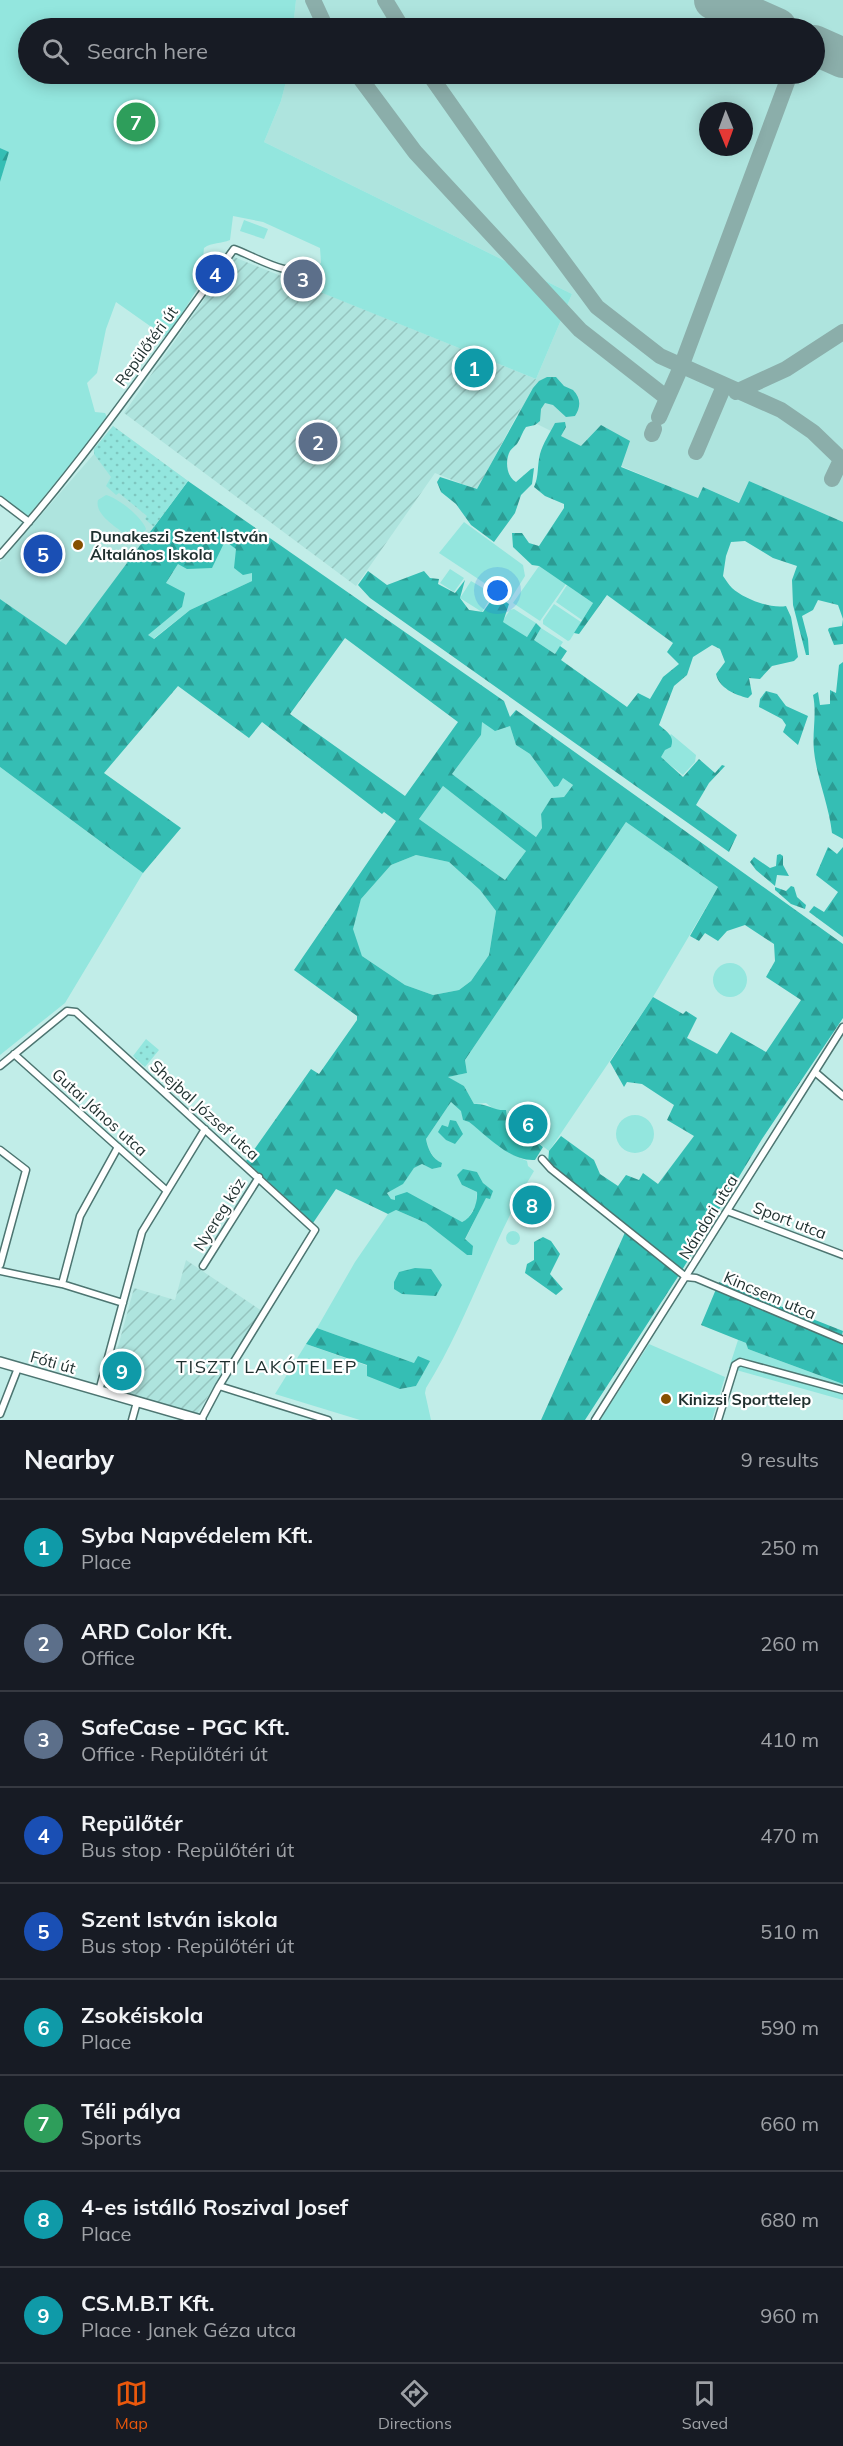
<!DOCTYPE html>
<meta charset="utf-8">
<style>
body{margin:0;font-family:Mulish,sans-serif;background:#242831;color:#f1f3f6}
.compass{position:absolute;left:699px;top:102px;width:54px;height:54px;border-radius:50%;background:#171b24;box-shadow:0 3px 15px #0003;rotate:179deg}
.you{position:absolute;left:498px;top:591px;width:21px;height:21px;margin:-15px;border:4px solid #fff;border-radius:50%;background:#1a73e8;box-shadow:0 0 0 9px #1a73e833}
.badge{display:grid;place-items:center;width:39px;height:39px;border-radius:50%;background:#ea580c;color:#fff;font-size:20px;font-weight:700}
.pin{position:absolute;translate:-50% -50%;border:3px solid #fff;box-shadow:0 2px 6px #0006}
.list{margin:0;padding:0;list-style:none}
h2{display:flex;justify-content:space-between;align-items:center;height:78px;margin:0;padding:0 24px;font-size:26px}
h2 small{font-size:20px;font-weight:400;color:#9ea1a6}
.list li{display:grid;grid-template-columns:39px 1fr auto;gap:18px;align-items:center;box-sizing:border-box;height:96px;padding:0 24px;border-top:2px solid #363941}
.list b{display:block;font-size:22px;white-space:nowrap}
.list p{margin:0;font-size:20px;white-space:nowrap;color:#9ea1a6}
.list em{font-size:20px;font-style:normal;color:#9ea1a6}
.icon{flex:none;width:33px;height:33px;fill:none;stroke:currentColor;stroke-width:2;stroke-linecap:round;stroke-linejoin:round}
.map{position:relative;flex:none;width:843px;height:1420px;overflow:hidden}
.search{position:absolute;background:#171b24;box-shadow:0 3px 15px #0003;left:18px;right:18px;top:18px;height:66px;display:flex;align-items:center;gap:15px;box-sizing:border-box;padding:0 21px;border-radius:33px;color:#9ea1a6;font-size:22px}
.sheet{height:942px;background:#171b24}
nav{display:flex;justify-content:space-around;align-items:center;box-sizing:border-box;height:84px;border-top:2px solid #363941;background:#171b24;font-size:16px;color:#9ea1a6}
nav a{display:grid;justify-items:center;gap:3px}
nav .on{color:#ea580c}
.map>svg:first-child{display:block}
.built{fill:#aee4de;fill-rule:evenodd}
.industrial{fill:url(#industrial-furrows)}
.grass{fill:#93e6de}
.forest{fill:url(#forest-firs);fill-rule:evenodd}
.park{fill:url(#park-dots)}
.lines{fill:none;stroke-linecap:round;stroke-linejoin:round}
.taxiway{stroke:#8baeaa;stroke-width:16}
.runway{stroke:#8baeaa;stroke-width:40}
.minor-casing{stroke:#4d7571;stroke-width:9}
.secondary-casing{stroke:#4d7571;stroke-width:12}
.minor{stroke:#fff;stroke-width:6}
.secondary{stroke:#fff;stroke-width:9}
.poi-dot{fill:#865000;stroke:#fff;stroke-width:2}
.labels{text-anchor:middle;dominant-baseline:central;stroke-width:4.5;stroke-linejoin:round;paint-order:stroke}
.street-label{font-size:16px;fill:#1e2f2e;stroke:#fff}
.poi-label{font-size:16px;font-weight:bold;fill:#1e2f2e;stroke:#fff;text-anchor:start}
.neighbourhood-label{font-size:18px;letter-spacing:1.5px;fill:#1e2f2e;stroke:#fff}
</style>
<div class="map">
<svg width="843" height="1420" viewBox="0 0 843 1420">
<defs>
<pattern id="industrial-furrows" width="10" height="10" patternUnits="userSpaceOnUse" patternTransform="scale(1.5)"><rect width="10" height="10" fill="#aee4de"/><path d="M-1 1l2-2M0 10L10 0M9 11l2-2" fill="none" stroke="#95c4bf"/></pattern>
<pattern id="forest-firs" width="22" height="20" patternUnits="userSpaceOnUse" patternTransform="scale(1.5)"><rect width="22" height="20" fill="#35beb4"/><path d="M5 1l3.5 6h-7zM16 11l3.5 6h-7z" fill="#2c9b93"/></pattern>
<pattern id="park-dots" width="8" height="8" patternUnits="userSpaceOnUse" patternTransform="scale(1.5)"><rect width="8" height="8" fill="#93e6de"/><path d="M2 2h.1M6 6h.1" fill="none" stroke="#7ec6bf" stroke-width="1.8" stroke-linecap="round"/></pattern>
</defs>
<rect width="100%" height="100%" fill="#c1ede8"/>
<path class="built" d="M296,0H843V522L749,481L740,503L703,487L699,499L621,466L517,414L536,379L572,294L264,142L281,101L288,74H814V28H293ZM708,111H744V147H708Z
M113,426L188,481L66,646L0,599V562L94,454V449Z"/>
<path class="industrial" d="M234,257L536,379L477,490L435,473L356,586L124,413Z
M186,1260L262,1311L197,1414L107,1387L134,1288L175,1300Z"/>
<path class="grass" d="M0,0H296L293,28H28V74H288L281,101L264,142L572,294L536,379L310,288L313,279L309,277L316,266L321,263L320,248L263,222L233,216L230,240C221,244 212,242 204,248L203,258L212,265L167,338L116,302L106,329L97,373L87,383L95,412L105,413L108,419L27,517L0,497V182L8,152L0,148Z
M244,220L268,229L264,239L240,231Z
M106,495C118,498 142,517 146,529L141,538L134,539L129,537C118,528 94,515 98,500Z
M464,522L523,565L525,576L510,600L439,553Z
M225,541L237,549L253,573L252,581L190,610L153,639L147,635L182,607L166,583L178,564Z
M539,566L566,584L540,621L513,603Z
M450,569L464,578L454,592L440,583Z
M471,581L493,594L482,612L460,598Z
M567,585L593,603L582,620L556,602Z
M554,604L581,622L570,640L568,641L543,624V620Z
M514,609L536,623L527,637L502,622L510,610Z
M541,628L563,642L555,654L534,640Z
M481,721L510,726L516,745L530,754L554,787L562,777L573,785L564,797L551,798L541,814L542,828L536,837L452,774L481,735Z
M671,734L696,755L695,762L683,775L656,754Z
M0,767L143,873L65,1003L0,1055Z
M443,786L526,851L505,880L419,819Z
M626,822L718,887L653,997L549,1151L486,1103L474,1104L464,1086L447,1077L467,1073L465,1060Z
M416,855L449,862L480,890L496,911L489,955L471,981L459,990L433,995L405,985L362,956L352,929L361,899L391,865Z
M713 980a17 17 0 1 1 34 0a17 17 0 1 1-34 0Z
M451,1102L462,1111L463,1120L469,1122L511,1154L527,1161L528,1166L534,1171C492,1240 469,1319 426,1388L425,1393L431,1420H360L275,1394L306,1344L368,1366L400,1389L416,1386L429,1361L414,1363L317,1328L355,1262L388,1214L396,1210L426,1223L467,1255L465,1240L486,1197L483,1183L477,1172L462,1185L477,1192L476,1205L467,1220L461,1222L391,1199L387,1193L402,1184L414,1168L422,1164L432,1169L441,1167L429,1150L426,1139Z
M616 1134a19 19 0 1 1 38 0a19 19 0 1 1-38 0Z
M506 1238a7 7 0 1 1 14 0a7 7 0 1 1-14 0Z
M738,1340L746,1343L748,1349L843,1384V1400L729,1368Z
M649,1344L725,1377L712,1420H600Z"/>
<path class="forest" d="M0,148L9,152L0,182Z
M547,377H556L564,386L573,390C581,398 581,407 575,416L566,417L553,405L545,403L541,409L540,421L535,425L526,427C522,432 521,438 517,444C515,446 512,448 510,451C505,460 506,476 516,482L531,469L534,468L532,484L521,495L515,513L494,542L471,525L456,504L441,492L437,482L440,477L477,489L533,388L539,381Z
M565,422L566,427L561,436L581,446L601,425L630,441L621,467L698,498L703,487L739,503L749,481L843,522V644L834,645L828,630L829,628L842,626L843,619L838,605L818,600L813,610L802,616L808,639L809,655H806L793,605L792,580L797,566L773,558L745,541L731,542L726,556L723,576C726,580 729,585 732,588C744,599 771,609 786,606L791,617L798,657L794,661L772,666L760,679L749,678L752,694L748,698C735,695 719,688 716,674L725,662L720,649L712,645L693,657L687,675L674,686L659,725C667,732 675,736 671,747L665,750L661,757L683,777L699,759L715,773L722,765L725,766L709,783L696,805L737,835L729,852L370,598L358,585L368,571L387,585L424,571L430,578L439,579L438,584L455,593L465,580L460,598L469,610L483,612L495,595L509,604L503,622L527,637L536,623L541,628L534,640L555,654L560,646L567,651L561,660L627,707L638,693L650,699L663,677L679,664L667,652L673,643L607,595L579,634L574,633L593,603L539,566L532,565L513,547L512,533H522L529,543L539,546L564,508V504L545,496L534,487C539,476 537,466 540,454C543,443 550,433 555,423Z
M188,481L504,701L510,717L516,710L843,944V1018L762,1139L679,1275L585,1420H541L627,1228L548,1163L549,1151L561,1136L594,1160L600,1174L618,1186L626,1175L639,1180L643,1173L658,1184L694,1136L667,1120L674,1105L642,1084L627,1082L624,1087L610,1062L653,997L683,1014L686,1011L697,1018L687,1038L717,1054L731,1032L766,1052L801,1000L766,977L775,961L774,944L745,925L727,931L718,941L705,933L699,941L690,936L718,887L626,822L465,1060L467,1073L448,1077L464,1086L474,1104C487,1103 494,1111 506,1110L507,1118L543,1147L535,1160C511,1162 487,1136 469,1122L463,1120L461,1111L451,1102L426,1139C428,1149 432,1159 442,1163L441,1167L432,1169L422,1164L414,1168L403,1184L387,1193L391,1199L395,1200V1196L407,1192L462,1222C472,1218 478,1203 477,1192L462,1185L457,1175L463,1169L477,1172L483,1183L493,1191L490,1199L486,1198L465,1239L473,1246L472,1255H467L426,1223L396,1210L388,1214L336,1189L313,1223L246,1161L311,1069L319,1074L357,1020V1016L294,970L396,821L384,812L382,814L262,722L249,738L178,686L104,773L181,828L143,873L0,767V599L66,645ZM225,541L236,549L234,568L243,575L252,573V581L190,610L154,639L148,635L182,607L185,593L166,583L178,564L187,569L212,568ZM345,638L458,722L405,796L290,714ZM482,722L495,731L510,726L516,745L530,754L554,787L558,786L563,778L573,785L564,797L551,798L541,814L542,828L536,837L452,774L481,735ZM443,786L526,851L505,880L419,819ZM416,855L449,862L480,890L496,911L489,955L471,981L459,990L433,995L405,985L362,956L353,929L361,899L391,865Z
M843,662V843V839L832,833C829,805 817,779 814,751C812,732 817,714 813,695L818,692L820,705L830,704V690L836,693L839,665Z
M766,691L777,694L786,706L808,716L798,745L783,732L786,725L782,719L759,707L760,699Z
M828,847L837,854L843,847V937L809,912L814,906L824,912L838,892L816,875Z
M780,854L783,856V865L789,876L777,875L775,886L756,870L750,862L754,857L770,868L776,866L777,855Z
M791,886L794,887L797,897L806,905L805,909L791,904L775,890V887L786,891Z
M450,1120L456,1121L463,1134L455,1144L446,1140L438,1132L442,1125L448,1127Z
M543,1237L551,1241L560,1254L550,1274L563,1289L556,1295L525,1273L527,1264L534,1260V1242Z
M415,1268L431,1269L442,1285L436,1296L402,1294L394,1289V1282L399,1272Z
M719,1282L843,1331L840,1343L843,1344V1384L748,1349L746,1343L701,1325Z
M317,1328L414,1363L418,1356L430,1361L416,1386L400,1389L367,1376V1365L306,1344Z"/>
<path class="park" d="M113,426L188,481L154,527L145,519L147,516L119,493L116,495L106,486L111,477L94,454V449Z
M146,1039L159,1050L145,1067L133,1056Z"/>
<g class="lines">
<path class="taxiway" d="M313,0L326,28
M385,0L402,28
M357,74L415,152L580,330L667,398
M429,74L517,199L597,307L660,356L781,410L813,432L843,461
M736,392L786,369L843,332
M659,417L681,367L790,74
M652,434L654,429
M696,452L724,386
M832,479L841,460"/>
<path class="runway" d="M714,0L777,28
M814,45L843,58"/>
<defs>
<path id="minor" d="M0,500L29,522
M0,555C86,459 158,353 234,249C252,255 293,281 309,266
M14,1054L167,1191
M0,1066L67,1011L76,1012L315,1230L219,1386L201,1420
M815,1072L843,1096
M0,1150L26,1170L0,1265
M542,1159L551,1169L686,1277L696,1278L843,1340
M727,1211L843,1255
M203,1266L259,1177
M0,1271L62,1284L123,1303
M62,1284L80,1216L118,1147
M219,1386L328,1420
M99,1391L142,1232L205,1129
M0,1414L18,1368
M132,1420L137,1402
M595,1420L843,1027
M718,1420L735,1365L740,1362L843,1390"/>
<path id="secondary" d="M0,1362L201,1420"/>
</defs>
<use href="#minor" class="minor-casing"/>
<use href="#secondary" class="secondary-casing"/>
<use href="#minor" class="minor"/>
<use href="#secondary" class="secondary"/>
</g>
<g class="poi-dot">
<circle cx="78" cy="545" r="6"/>
<circle cx="666" cy="1399" r="6"/>
</g>
<g class="labels">
<g class="street-label">
<text transform="translate(146 346) rotate(-54)">Repülőtéri út</text>
<text transform="translate(205 1110) rotate(42)">Shejbal József utca</text>
<text transform="translate(100 1112) rotate(42)">Gutai János utca</text>
<text transform="translate(219 1214) rotate(-58)">Nyereg köz</text>
<text transform="translate(708 1217) rotate(-58)">Nándori utca</text>
<text transform="translate(790 1220) rotate(21)">Sport utca</text>
<text transform="translate(770 1295) rotate(23)">Kincsem utca</text>
<text transform="translate(53 1362) rotate(16)">Fóti út</text>
</g>
<g class="poi-label">
<text x="90" y="536">Dunakeszi Szent István<tspan x="90" dy="18">Általános Iskola</tspan></text>
<text x="678" y="1399">Kinizsi Sporttelep</text>
</g>
<g class="neighbourhood-label">
<text x="267" y="1366">TISZTI LAKÓTELEP</text>
</g>
</g>
</svg>
<svg class="compass" viewBox="-18 -18 36 36"><path d="M0-13l5 13h-10z" fill="#e53935"/><path d="M0 13l5-13h-10z" fill="#9ea1a6"/></svg>
<div class="you"></div>
<div class="pin badge" style="left:474px;top:368px;background:#0f9aa8">1</div>
<div class="pin badge" style="left:318px;top:442px;background:#5c6f8a">2</div>
<div class="pin badge" style="left:303px;top:279px;background:#5c6f8a">3</div>
<div class="pin badge" style="left:215px;top:274px;background:#1a4fb4">4</div>
<div class="pin badge" style="left:43px;top:554px;background:#1a4fb4">5</div>
<div class="pin badge" style="left:528px;top:1124px;background:#0f9aa8">6</div>
<div class="pin badge" style="left:136px;top:122px;background:#2e9e5b">7</div>
<div class="pin badge" style="left:532px;top:1205px;background:#0f9aa8">8</div>
<div class="pin badge" style="left:122px;top:1371px;background:#0f9aa8">9</div>
<div class="search"><svg class="icon" aria-label="search" viewBox="0 0 24 24"><circle cx="10" cy="10" r="6"/><path d="M15 15l6 6"/></svg>Search here</div>
</div>
<section class="sheet">
<h2>Nearby<small>9 results</small></h2>
<ul class="list">
<li><span class="badge" style="background:#0f9aa8">1</span><div><b>Syba Napvédelem Kft.</b><p>Place</p></div><em>250 m</em></li>
<li><span class="badge" style="background:#5c6f8a">2</span><div><b>ARD Color Kft.</b><p>Office</p></div><em>260 m</em></li>
<li><span class="badge" style="background:#5c6f8a">3</span><div><b>SafeCase - PGC Kft.</b><p>Office · Repülőtéri út</p></div><em>410 m</em></li>
<li><span class="badge" style="background:#1a4fb4">4</span><div><b>Repülőtér</b><p>Bus stop · Repülőtéri út</p></div><em>470 m</em></li>
<li><span class="badge" style="background:#1a4fb4">5</span><div><b>Szent István iskola</b><p>Bus stop · Repülőtéri út</p></div><em>510 m</em></li>
<li><span class="badge" style="background:#0f9aa8">6</span><div><b>Zsokéiskola</b><p>Place</p></div><em>590 m</em></li>
<li><span class="badge" style="background:#2e9e5b">7</span><div><b>Téli pálya</b><p>Sports</p></div><em>660 m</em></li>
<li><span class="badge" style="background:#0f9aa8">8</span><div><b>4-es istálló Roszival Josef</b><p>Place</p></div><em>680 m</em></li>
<li><span class="badge" style="background:#0f9aa8">9</span><div><b>CS.M.B.T Kft.</b><p>Place · Janek Géza utca</p></div><em>960 m</em></li>
</ul>
</section>
<nav>
<a class="on"><svg class="icon" aria-label="map" viewBox="0 0 24 24"><path d="M3 6l6-2 6 2 6-2v14l-6 2-6-2-6 2zM9 4v14M15 6v14"/></svg>Map</a>
<a><svg class="icon" aria-label="directions" viewBox="0 0 24 24"><path d="M12 3l9 9-9 9-9-9zM9 14v-3h6M13 9l2 2-2 2"/></svg>Directions</a>
<a><svg class="icon" aria-label="saved" viewBox="0 0 24 24"><path d="M7 4h10v16l-5-4-5 4z"/></svg>Saved</a>
</nav>
